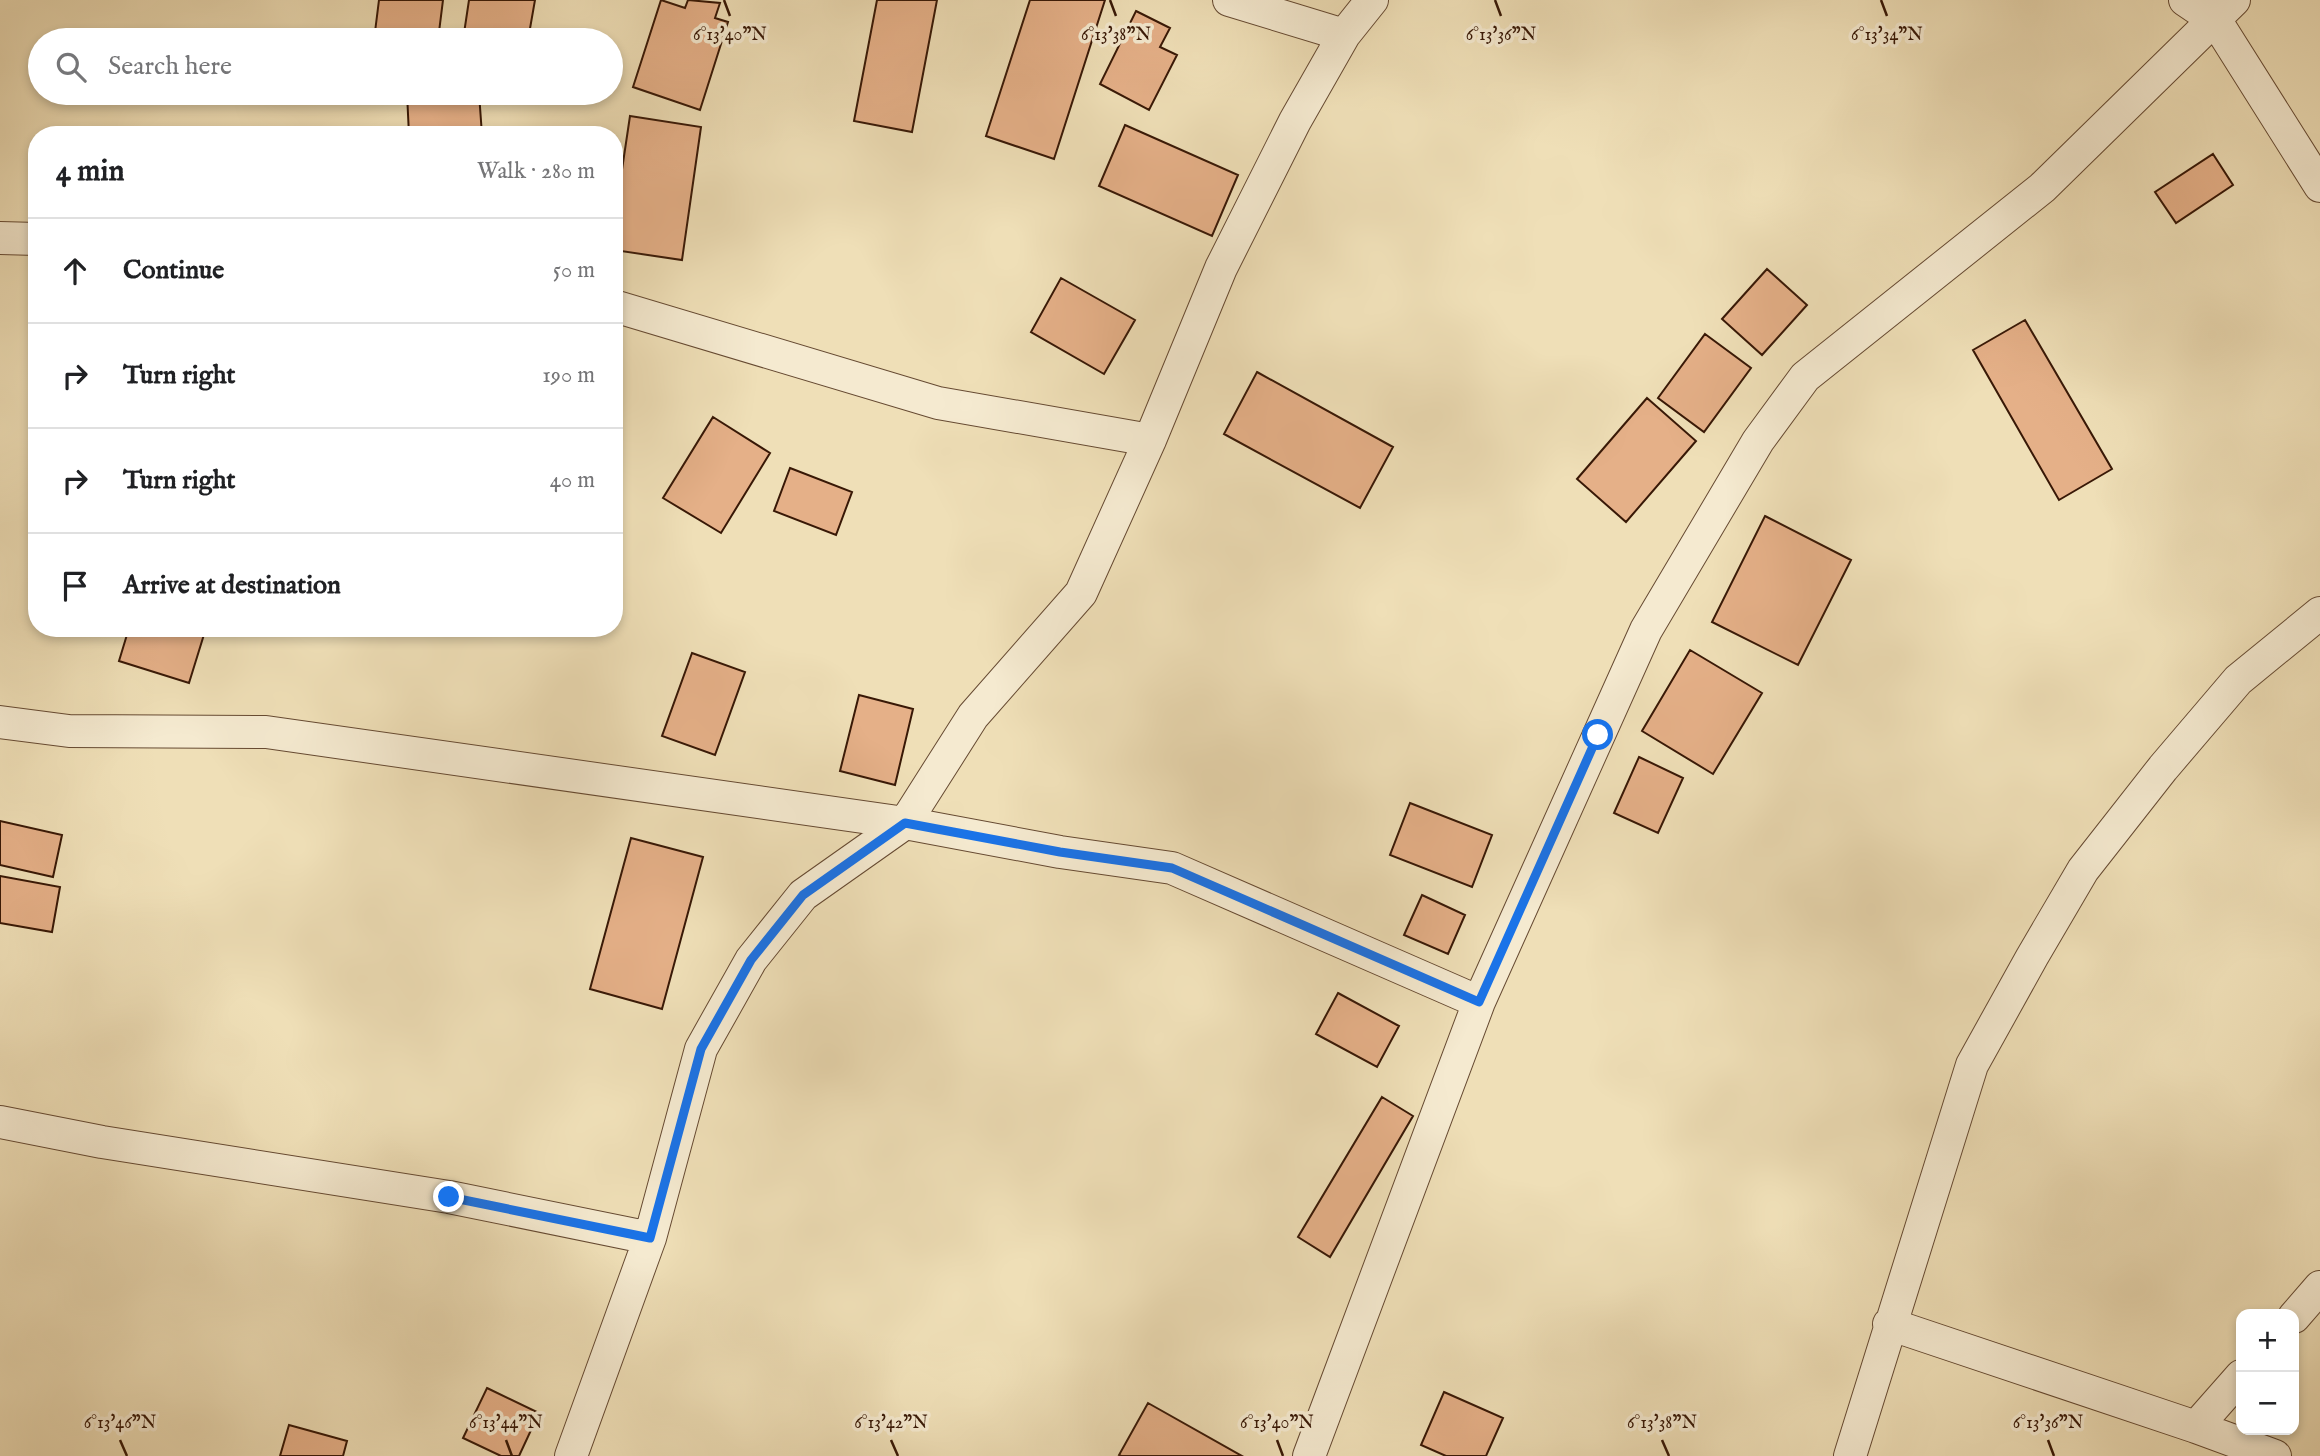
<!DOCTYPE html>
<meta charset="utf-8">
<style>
body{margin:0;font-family:"IM FELL English",serif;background:#f2f2f2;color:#202124}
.controls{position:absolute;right:21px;bottom:21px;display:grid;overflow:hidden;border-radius:14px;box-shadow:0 4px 10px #0003}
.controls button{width:63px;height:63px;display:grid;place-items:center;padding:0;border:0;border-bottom:2px solid #e0e0e0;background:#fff;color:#202124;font:35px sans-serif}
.stop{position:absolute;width:21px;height:21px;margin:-16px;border:5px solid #1a73e8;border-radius:50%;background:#fff}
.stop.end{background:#1a73e8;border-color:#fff;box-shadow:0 2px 7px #0008}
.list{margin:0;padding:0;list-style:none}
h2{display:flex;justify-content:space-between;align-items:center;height:91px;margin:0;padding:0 28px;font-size:30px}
h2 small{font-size:23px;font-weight:400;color:#757577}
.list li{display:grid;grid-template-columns:46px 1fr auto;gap:21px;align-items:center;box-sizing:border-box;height:105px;padding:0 28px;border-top:2px solid #e0e0e0}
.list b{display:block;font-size:26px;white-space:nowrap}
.list em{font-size:23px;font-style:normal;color:#757577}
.icon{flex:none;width:38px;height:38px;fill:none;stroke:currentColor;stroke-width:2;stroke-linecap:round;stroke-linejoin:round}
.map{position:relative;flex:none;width:2320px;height:1456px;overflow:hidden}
.search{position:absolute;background:#fff;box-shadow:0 4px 10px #0003;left:28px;top:28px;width:595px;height:77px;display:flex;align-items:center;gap:18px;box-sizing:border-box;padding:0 24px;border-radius:38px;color:#757577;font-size:26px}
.panel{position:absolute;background:#fff;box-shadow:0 4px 10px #0003;left:28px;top:126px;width:595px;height:511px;border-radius:28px}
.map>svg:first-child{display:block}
.building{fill:#e5b088;stroke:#381806;stroke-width:2}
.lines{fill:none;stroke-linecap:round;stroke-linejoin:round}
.street-casing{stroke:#664a32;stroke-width:34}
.street{stroke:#f5ead0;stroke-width:32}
.route{stroke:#1a73e8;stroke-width:9}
.ticks{fill:none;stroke:#381806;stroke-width:2.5}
.ticks-label{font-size:18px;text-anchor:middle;fill:#381806;stroke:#f5ead0;stroke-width:7;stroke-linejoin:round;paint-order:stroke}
</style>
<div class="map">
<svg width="2320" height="1456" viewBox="0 0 2320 1456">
<rect width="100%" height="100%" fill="#efdfb7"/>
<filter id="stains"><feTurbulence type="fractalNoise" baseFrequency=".00286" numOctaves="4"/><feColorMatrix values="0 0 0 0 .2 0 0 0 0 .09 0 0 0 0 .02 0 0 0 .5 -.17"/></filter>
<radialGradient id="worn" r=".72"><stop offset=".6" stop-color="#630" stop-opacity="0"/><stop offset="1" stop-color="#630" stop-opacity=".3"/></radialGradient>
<path class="building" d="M379,0H443L438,40H374Z
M469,0H535L528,40H463Z
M661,0L685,8L688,0L720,3L715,18L728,22L700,110L633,87Z
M877,0H937L912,132L854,121Z
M1030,0H1105L1054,159L986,136Z
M1136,11L1170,28L1160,47L1177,55L1149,110L1100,84Z
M407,93H479L482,135H409Z
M630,116L701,127L682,260L614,250V223Z
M1125,125L1238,175L1212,236L1099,186Z
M2213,154L2233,185L2176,223L2155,192Z
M1767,269L1807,305L1762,355L1722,319Z
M1061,278L1135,320L1104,374L1031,332Z
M2025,320L2112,469L2059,500L1973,350Z
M1705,334L1751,368L1704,432L1658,398Z
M1257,372L1393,447L1360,508L1224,434Z
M1647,398L1696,441L1626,522L1577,479Z
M713,417L770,453L721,533L663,498Z
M790,468L852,492L836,535L774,511Z
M1765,516L1851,560L1798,665L1712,622Z
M129,628H206L189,683L119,661Z
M1690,650L1762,693L1713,774L1642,731Z
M692,653L745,672L715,755L662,736Z
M859,695L913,709L895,785L840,771Z
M1639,757L1683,778L1658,833L1614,813Z
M1410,803L1492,835L1472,887L1390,855Z
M0,821L62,835L53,877L0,865Z
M631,838L703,857L662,1009L590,989Z
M0,876L60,887L52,932L0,923Z
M1422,895L1465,915L1448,954L1404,935Z
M1338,993L1399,1026L1377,1067L1316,1034Z
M1382,1097L1413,1116L1330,1257L1298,1237Z
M487,1388L539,1413L519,1456H501L463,1438Z
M1444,1392L1503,1418L1486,1456H1446L1421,1445Z
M1148,1403L1242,1456H1121L1119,1455Z
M289,1425L347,1441L343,1456H280Z"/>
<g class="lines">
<defs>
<path id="street" d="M1229,0L1344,35
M2185,0L2216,21L2320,186
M0,238L37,239
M614,306L938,403L1150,440
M0,722L69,731L266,732L905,823L1060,852L1172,868L1479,1002
M0,1122L102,1142L449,1197L650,1238
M2294,1317L2320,1287
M1889,1324L2196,1427L2241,1376
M2196,1427L2275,1456
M571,1456L650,1238L701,1049L751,960L803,895L905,823L973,716L1081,593L1150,440L1221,268L1295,121L1344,35L1372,0
M1309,1456L1479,1002L1646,630L1758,441L1805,377L2042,188L2234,0
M1850,1456L1972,1065L2032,957L2083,870L2163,768L2238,680L2320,613"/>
</defs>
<use href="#street" class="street-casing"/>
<use href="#street" class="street"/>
</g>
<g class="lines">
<path class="route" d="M449,1197L650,1238L701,1049L751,960L803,895L905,823L1060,852L1172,868L1479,1002L1598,735"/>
</g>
<path class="ticks" d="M724,0L730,16M1110,0L1116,16M1495,0L1501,16M1881,0L1887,16M120,1440L127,1456M506,1440L512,1456M891,1440L898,1456M1277,1440L1283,1456M1662,1440L1669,1456M2048,1440L2054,1456"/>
<g class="ticks-label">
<text x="730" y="40">6°13'40"N</text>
<text x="1116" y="40">6°13'38"N</text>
<text x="1501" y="40">6°13'36"N</text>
<text x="1887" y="40">6°13'34"N</text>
<text x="120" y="1428">6°13'46"N</text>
<text x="506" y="1428">6°13'44"N</text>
<text x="891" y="1428">6°13'42"N</text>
<text x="1277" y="1428">6°13'40"N</text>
<text x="1662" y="1428">6°13'38"N</text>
<text x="2048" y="1428">6°13'36"N</text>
</g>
<rect width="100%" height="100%" filter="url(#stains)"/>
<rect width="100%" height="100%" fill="url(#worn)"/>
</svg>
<div class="controls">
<button>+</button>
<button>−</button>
</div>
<div class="stop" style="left:1598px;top:735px"></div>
<div class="stop end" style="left:449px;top:1197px"></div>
<div class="search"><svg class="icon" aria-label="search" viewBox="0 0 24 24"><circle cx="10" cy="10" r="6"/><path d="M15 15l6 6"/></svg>Search here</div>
<section class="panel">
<h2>4 min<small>Walk · 280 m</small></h2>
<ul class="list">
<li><svg class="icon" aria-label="ahead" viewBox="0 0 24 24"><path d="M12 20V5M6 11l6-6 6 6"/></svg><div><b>Continue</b></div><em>50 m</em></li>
<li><svg class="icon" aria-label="right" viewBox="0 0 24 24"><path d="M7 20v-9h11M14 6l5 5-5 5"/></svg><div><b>Turn right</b></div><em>190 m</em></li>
<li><svg class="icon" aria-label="right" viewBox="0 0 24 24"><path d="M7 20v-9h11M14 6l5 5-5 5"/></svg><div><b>Turn right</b></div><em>40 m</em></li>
<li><svg class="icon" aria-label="arrive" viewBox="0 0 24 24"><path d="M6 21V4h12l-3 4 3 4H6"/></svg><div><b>Arrive at destination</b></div></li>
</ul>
</section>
</div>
